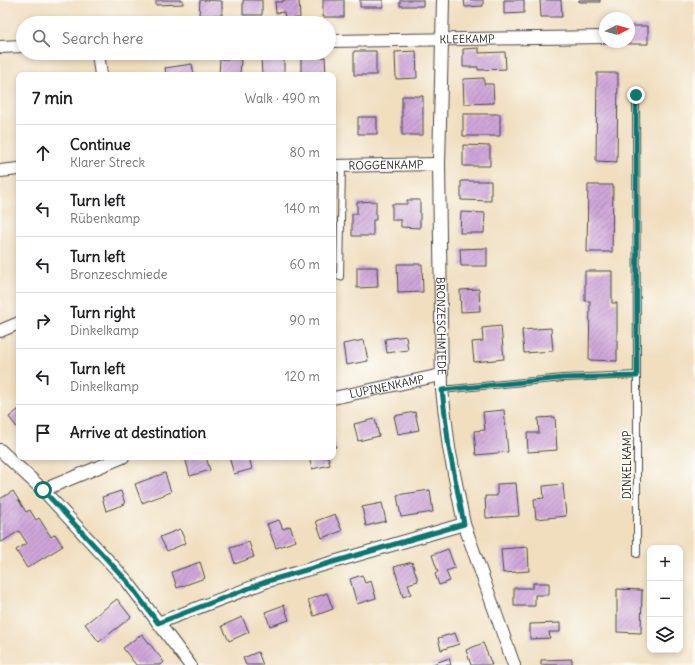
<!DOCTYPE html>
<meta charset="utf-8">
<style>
body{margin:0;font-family:Delius,sans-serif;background:#f6f6f6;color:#202124}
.controls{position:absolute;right:12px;bottom:12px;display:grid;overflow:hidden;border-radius:8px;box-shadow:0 2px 6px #0003}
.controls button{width:36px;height:36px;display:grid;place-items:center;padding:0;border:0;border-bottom:1px solid #e0e0e0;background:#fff;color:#202124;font:20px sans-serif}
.compass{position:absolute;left:599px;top:12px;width:36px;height:36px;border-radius:50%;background:#fff;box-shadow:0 2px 6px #0003;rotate:84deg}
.stop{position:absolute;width:12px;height:12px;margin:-9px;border:3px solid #0f766e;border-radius:50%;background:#fff}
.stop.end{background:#0f766e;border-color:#fff;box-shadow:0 1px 4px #0008}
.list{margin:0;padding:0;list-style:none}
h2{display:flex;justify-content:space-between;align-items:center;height:52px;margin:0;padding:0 16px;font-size:17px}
h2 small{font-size:13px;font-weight:400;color:#757577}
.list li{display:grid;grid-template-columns:26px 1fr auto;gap:12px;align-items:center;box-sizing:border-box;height:56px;padding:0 16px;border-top:1px solid #e0e0e0}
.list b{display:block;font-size:15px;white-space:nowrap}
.list p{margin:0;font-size:13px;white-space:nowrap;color:#757577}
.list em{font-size:13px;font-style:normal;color:#757577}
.icon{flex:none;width:22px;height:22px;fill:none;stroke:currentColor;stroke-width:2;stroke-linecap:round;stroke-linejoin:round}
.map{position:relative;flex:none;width:695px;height:665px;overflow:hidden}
.search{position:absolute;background:#fff;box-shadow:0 2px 6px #0003;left:16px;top:16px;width:320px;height:44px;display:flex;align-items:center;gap:10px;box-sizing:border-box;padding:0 14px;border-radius:22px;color:#757577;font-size:15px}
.panel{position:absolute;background:#fff;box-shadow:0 2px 6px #0003;left:16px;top:72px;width:320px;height:388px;border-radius:8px}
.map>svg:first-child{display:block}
.building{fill:url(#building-hatch)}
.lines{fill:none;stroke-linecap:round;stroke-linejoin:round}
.service-casing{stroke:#494641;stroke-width:8}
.minor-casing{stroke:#494641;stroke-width:14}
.service{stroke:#fff;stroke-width:6}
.minor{stroke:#fff;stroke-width:12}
.route{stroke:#0f766e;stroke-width:5}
.labels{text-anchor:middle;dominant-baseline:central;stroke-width:3.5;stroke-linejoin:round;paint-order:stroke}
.street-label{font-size:11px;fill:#2b2b2b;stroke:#fdfcf7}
</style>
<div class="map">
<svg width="695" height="665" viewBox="0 0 695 665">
<defs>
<pattern id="building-hatch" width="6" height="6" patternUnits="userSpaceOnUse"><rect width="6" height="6" fill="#cea6d9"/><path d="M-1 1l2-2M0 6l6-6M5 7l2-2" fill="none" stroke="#a787b0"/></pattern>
</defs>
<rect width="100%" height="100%" fill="#fdfcf7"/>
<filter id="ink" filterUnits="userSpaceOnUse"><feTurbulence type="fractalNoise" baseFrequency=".025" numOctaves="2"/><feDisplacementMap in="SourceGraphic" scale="8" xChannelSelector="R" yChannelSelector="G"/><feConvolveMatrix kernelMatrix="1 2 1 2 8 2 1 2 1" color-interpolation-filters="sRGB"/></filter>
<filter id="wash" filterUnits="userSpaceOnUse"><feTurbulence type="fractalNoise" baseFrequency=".012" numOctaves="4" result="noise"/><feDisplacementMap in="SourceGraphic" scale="16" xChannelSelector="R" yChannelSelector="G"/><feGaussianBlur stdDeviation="0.9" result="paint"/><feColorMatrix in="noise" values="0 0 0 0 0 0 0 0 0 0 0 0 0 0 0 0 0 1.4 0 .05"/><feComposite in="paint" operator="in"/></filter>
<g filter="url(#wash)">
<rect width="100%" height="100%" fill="#f0debf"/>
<g id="blocks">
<path class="building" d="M156,0H183V4L156,5Z
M200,0L222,1V15H199Z
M243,0H262V15H243Z
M283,0H299L300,18L285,19L284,12L276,13L275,2H283Z
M323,0H344V17H323Z
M360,0H383V7H360Z
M400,0H423V6H400Z
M464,0H483V6L465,7Z
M504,0H524V13L504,14Z
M540,0H561L562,17H541Z
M579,0H600V2H579Z
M629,26H648V44H626V42H629Z
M479,48V53L505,52L506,69L478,70V67H463V49Z
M354,51H376V75H354Z
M416,51L417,78L396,79L395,52Z
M301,57H325L326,75H301Z
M261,58H284V75H262Z
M220,59H241L240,75H219Z
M192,64L194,75H166L165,68Z
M597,73H618L617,162L596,161Z
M484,78V84H493L494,103L464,104L463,79Z
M402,96H423V135H402Z
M463,114H500V136H463Z
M358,117H377V134H358Z
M463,145L490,146V166H463Z
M461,181H491V201L461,200Z
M588,185H613L612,252H587Z
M407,200H420V228L401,227V220H392V204H407Z
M376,201V220H373V236H352V214H357V202Z
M461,212L485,213L484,233H460Z
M487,248V266H461L460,249Z
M397,264H422L423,292L398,293Z
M357,267H377L378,287L357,288Z
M585,271H612V303H617V361L589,360L590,301H585Z
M479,289L480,311L461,312L460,290Z
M501,326L504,359L474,362L472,342L483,341L482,328Z
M551,328L553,351L524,353L522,330Z
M406,336L408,350L387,353L385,339Z
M364,340L368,361L346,365L343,344Z
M19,409V430L9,417Z
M504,410L508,452L476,455L474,431L485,430L483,412Z
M415,412L419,430L398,434L394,416Z
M555,417L557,450L528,452L527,433H539L538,418Z
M375,419L379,436L358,441L354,424Z
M333,435L336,447L333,448Z
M185,457H206L210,470L190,476Z
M229,457H249L252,469L234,474Z
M309,457H328L330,465L312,469Z
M165,473L171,492L142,503L135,484Z
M516,483L519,516L486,518L485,496H497V484Z
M563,484L566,516L536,519L534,499L544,498L543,486Z
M430,490L433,512L401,517L397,495Z
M13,491L26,512L30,510L36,520L39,518L51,537L55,534L63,546L27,568L16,550L27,543L19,531L0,543V499Z
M121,491L125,504L106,511L102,497Z
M382,503L386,521L366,526L362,507Z
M335,514L342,531L322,538L316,521Z
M279,520L283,529L290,526L296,541L276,548L267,524Z
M180,529L186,543L167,551L160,537Z
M249,542L254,557L235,564L230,548Z
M528,547L529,571L503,573L501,549Z
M448,549L455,568L446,571L450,581L439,585L435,574L438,572L432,555Z
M200,562L205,578L177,588L172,572Z
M412,562L418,581L408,584L411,594L403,597L394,567Z
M362,575L365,583L371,581L376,598L357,604L350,579Z
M533,583H549V595H535V606H514V588H533Z
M617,589L642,590L641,633L617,632Z
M327,593L333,609L314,616L308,600Z
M117,599L131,617L99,642L85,624Z
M284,605L289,620L270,626L265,612Z
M242,617L249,632L229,641L222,626Z
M560,623V632H549L550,638L530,639V624Z
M455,633L459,644L441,650L438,638Z
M142,634L164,662L161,665H136L123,648Z
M483,643L492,665H471L466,650Z
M258,652L263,665H246L243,658Z
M449,658L451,665H430Z
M572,659V665H541V660Z"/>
</g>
</g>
<g filter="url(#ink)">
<use href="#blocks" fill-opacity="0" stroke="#494641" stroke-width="1"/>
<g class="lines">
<defs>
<path id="service" d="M636,95L637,375
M340,277L342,166
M442,390L563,378L637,375V554"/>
<g id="minor">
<path id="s1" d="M443,0L439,164L442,390L449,448L464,524L514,665"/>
<path id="s2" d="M329,41L605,37"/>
<path d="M0,47L23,46"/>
<path d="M98,53L101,75"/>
<path id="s3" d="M333,166L439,164"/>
<path d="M0,171L19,169"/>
<path d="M0,331L19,323"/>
<path id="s4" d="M333,398L441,375"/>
<path d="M0,450L43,490L127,581L190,665"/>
<path d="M43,490L123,457"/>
<path d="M158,623L268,581L464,524"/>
</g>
</defs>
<use href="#service" class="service-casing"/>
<use href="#minor" class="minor-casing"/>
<use href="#service" class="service"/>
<use href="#minor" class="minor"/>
</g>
</g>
<g class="lines" filter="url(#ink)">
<path class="route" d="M43,490L127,581L158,623L268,581L464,524L449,448L442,390L563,378L637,376L636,95"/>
</g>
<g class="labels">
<g class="street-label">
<text stroke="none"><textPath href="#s2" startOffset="138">KLEEKAMP</textPath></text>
<text stroke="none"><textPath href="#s3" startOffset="53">ROGGENKAMP</textPath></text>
<text stroke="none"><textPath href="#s1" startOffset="326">BRONZESCHMIEDE</textPath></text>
<text stroke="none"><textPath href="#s4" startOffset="55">LUPINENKAMP</textPath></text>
<text transform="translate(627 465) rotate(-90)">DINKELKAMP</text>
</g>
</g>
</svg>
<div class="controls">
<button>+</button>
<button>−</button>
<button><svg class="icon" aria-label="layers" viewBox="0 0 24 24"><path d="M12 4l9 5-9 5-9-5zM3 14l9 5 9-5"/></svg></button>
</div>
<svg class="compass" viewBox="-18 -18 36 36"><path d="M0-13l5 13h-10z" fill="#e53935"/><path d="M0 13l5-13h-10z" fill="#757577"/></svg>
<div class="stop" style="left:43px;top:490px"></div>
<div class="stop end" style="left:636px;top:95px"></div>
<div class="search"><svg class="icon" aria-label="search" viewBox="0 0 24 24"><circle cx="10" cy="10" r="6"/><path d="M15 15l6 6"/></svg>Search here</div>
<section class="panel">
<h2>7 min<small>Walk · 490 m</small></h2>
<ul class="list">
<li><svg class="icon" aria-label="ahead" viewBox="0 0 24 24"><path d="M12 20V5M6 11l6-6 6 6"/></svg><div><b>Continue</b><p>Klarer Streck</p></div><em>80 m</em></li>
<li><svg class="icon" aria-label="left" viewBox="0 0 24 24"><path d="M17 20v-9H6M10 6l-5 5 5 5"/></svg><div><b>Turn left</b><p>Rübenkamp</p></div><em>140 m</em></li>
<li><svg class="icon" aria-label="left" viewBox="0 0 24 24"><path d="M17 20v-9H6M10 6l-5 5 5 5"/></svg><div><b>Turn left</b><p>Bronzeschmiede</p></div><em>60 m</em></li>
<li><svg class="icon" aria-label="right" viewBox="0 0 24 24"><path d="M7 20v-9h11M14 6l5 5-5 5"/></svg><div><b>Turn right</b><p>Dinkelkamp</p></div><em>90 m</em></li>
<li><svg class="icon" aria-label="left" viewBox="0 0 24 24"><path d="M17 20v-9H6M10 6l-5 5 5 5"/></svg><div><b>Turn left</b><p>Dinkelkamp</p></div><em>120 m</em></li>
<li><svg class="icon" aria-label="arrive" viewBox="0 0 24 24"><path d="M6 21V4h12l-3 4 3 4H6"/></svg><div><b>Arrive at destination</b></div></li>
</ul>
</section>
</div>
